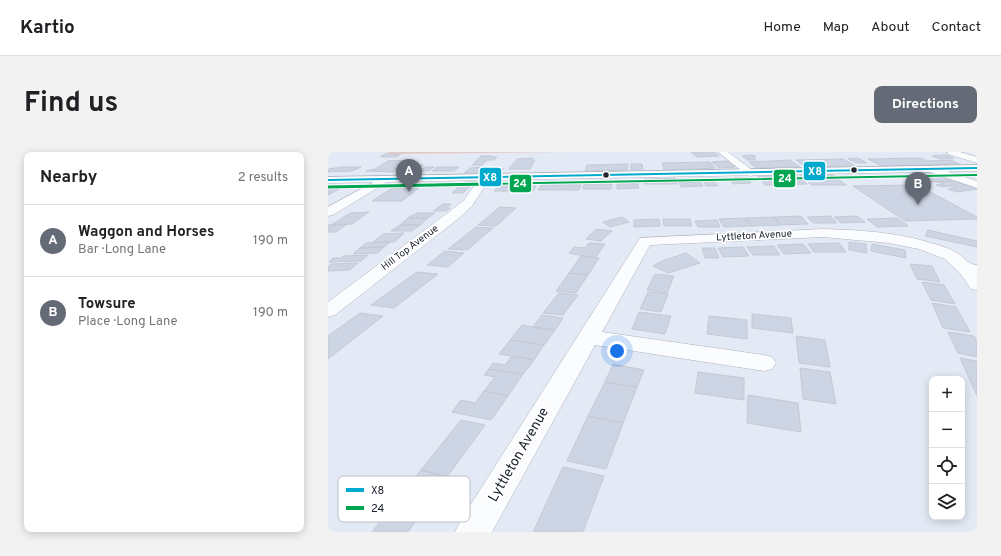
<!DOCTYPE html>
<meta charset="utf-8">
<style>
body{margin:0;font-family:Overpass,sans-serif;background:#f2f2f2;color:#202124}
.controls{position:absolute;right:12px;bottom:12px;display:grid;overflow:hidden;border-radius:8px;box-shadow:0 2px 10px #0003}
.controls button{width:36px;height:36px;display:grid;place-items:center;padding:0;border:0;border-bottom:1px solid #e0e0e0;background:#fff;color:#202124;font:20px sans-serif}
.you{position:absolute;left:289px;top:199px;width:14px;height:14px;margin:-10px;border:3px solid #fff;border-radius:50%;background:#1a73e8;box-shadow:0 0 0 6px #1a73e833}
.badge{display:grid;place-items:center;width:26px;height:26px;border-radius:50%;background:#656b76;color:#fff;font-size:13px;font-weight:700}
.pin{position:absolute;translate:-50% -33px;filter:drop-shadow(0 1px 2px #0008)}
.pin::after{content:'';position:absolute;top:21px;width:14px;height:12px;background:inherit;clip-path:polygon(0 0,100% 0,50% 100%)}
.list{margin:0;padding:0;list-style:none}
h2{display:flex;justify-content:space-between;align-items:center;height:52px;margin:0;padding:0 16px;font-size:17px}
h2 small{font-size:13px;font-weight:400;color:#757577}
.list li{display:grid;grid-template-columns:26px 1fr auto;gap:12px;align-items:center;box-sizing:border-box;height:72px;padding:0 16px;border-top:1px solid #e0e0e0}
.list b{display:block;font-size:15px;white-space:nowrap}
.list p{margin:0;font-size:13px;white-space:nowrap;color:#757577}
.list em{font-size:13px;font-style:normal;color:#757577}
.icon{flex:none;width:22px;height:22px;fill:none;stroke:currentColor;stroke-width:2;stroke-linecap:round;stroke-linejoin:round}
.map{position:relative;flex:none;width:649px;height:380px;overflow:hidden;border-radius:8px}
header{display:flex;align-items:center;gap:24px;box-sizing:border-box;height:56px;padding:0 20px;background:#fff;border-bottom:1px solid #e0e0e0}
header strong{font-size:19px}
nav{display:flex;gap:22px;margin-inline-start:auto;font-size:14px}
.intro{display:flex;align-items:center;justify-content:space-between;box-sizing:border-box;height:96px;padding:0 24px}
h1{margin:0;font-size:28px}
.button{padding:10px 18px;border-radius:8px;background:#656b76;color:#fff;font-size:14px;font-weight:700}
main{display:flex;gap:24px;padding:0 24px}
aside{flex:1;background:#fff;border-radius:8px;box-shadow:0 2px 10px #0003}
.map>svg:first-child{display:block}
.green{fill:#e5c9c6}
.building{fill:#cdd4e4;stroke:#c4cad4}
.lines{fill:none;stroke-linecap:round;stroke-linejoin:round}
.minor-casing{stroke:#aeb2bd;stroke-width:1}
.major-casing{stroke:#aeb2bd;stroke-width:1}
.minor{fill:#fbfcfe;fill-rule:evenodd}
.major{fill:#fbfcfe;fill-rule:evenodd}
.bus-1-casing{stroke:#fff;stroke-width:3.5}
.bus-2-far1-casing{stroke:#fff;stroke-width:3.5}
.bus-2-casing{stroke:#fff;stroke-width:4.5}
.bus-1{stroke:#00a9ce;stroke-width:2}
.bus-2-far1{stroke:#00a651;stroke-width:2}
.bus-2{stroke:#00a651;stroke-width:3}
.bus-dot{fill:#212632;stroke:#fff;stroke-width:1.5}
.labels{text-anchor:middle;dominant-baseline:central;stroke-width:3.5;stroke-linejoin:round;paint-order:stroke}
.far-street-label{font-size:10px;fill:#212632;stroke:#fff}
.near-street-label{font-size:14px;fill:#212632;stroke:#fff}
.key{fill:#fff;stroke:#bcbec2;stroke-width:1}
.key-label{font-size:11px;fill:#212632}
.line-badge{stroke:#fff;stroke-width:1.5}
.badge-label{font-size:11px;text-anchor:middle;font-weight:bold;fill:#fff}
</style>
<header>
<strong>Kartio</strong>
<nav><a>Home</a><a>Map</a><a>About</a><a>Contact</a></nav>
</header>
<div class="intro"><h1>Find us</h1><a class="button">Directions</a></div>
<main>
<aside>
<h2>Nearby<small>2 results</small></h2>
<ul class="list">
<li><span class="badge">A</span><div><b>Waggon and Horses</b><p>Bar · Long Lane</p></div><em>190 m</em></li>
<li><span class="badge">B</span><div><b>Towsure</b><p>Place · Long Lane</p></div><em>190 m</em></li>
</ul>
</aside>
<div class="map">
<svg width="649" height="380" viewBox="0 0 649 380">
<rect width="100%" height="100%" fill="#e4eaf5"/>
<path class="green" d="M61,0H239L57,2Z"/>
<path class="building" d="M363,0H386L391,4L369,5Z
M57,2H73L68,5H52Z
M426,3L428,5H424L428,8H420L414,4Z
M617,3L626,6L612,7L604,4Z
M153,4H164L163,5H169L166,8H159L154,13H144Z
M205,6L203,8H207L202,17H181L189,7Z
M530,6L539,11H529L520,7Z
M592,6L599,9L623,8L631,12L553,14L540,7Z
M515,7L527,14L477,15L468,8Z
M83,8L65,20L38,19L47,17L60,9Z
M462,8L472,15L428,16L421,10Z
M399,9L407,15L391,16L384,10Z
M382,10L387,16L336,18L334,11Z
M300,12L299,18L257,19L259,13Z
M303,12H314L315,18H303Z
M83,13H95L88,18H79L82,16H78Z
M13,15H33L24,19L0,20L1,17Z
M97,15H106L100,19H90Z
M109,15H131L126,19H104Z
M154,15L149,21H136L142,16Z
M162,17H176L172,21H158Z
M584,20H599L624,29L603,30Z
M504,22L518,33H484L472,23Z
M469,23L479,32L437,33L430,24Z
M347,26L349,32H317L316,27Z
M407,26H418L423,31L405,32L403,29H409Z
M375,29H386L390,34H378Z
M624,29L649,36V37L629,40L620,37L628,36L622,34L615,35L608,33L616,32L609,30Z
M136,30H147L135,41H124Z
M351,30H372L375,34L353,35Z
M256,32H284L283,37H255Z
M289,32H310L311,36L289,37Z
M213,33H253L251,38H210Z
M589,33L649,65V67L577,69L525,34Z
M171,34H208L205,39H166Z
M3,35H15L0,43V36Z
M70,36H91L74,49H44L61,38Z
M115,52H123L118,56H122L118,59H105Z
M172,55L188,56L168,74L150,73Z
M41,60L24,72L3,73L22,61Z
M89,61H107L100,66H80Z
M473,64L480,72L453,73L446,65Z
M502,64L509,71H485L479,65Z
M529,64L537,70L513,71L506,65Z
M294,65L301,70L282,75L275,70Z
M446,65L453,73L424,74L418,66Z
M80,66H100L92,73H72Z
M418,66L424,74L396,75L391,67Z
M569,66L580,74L549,75L539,67Z
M331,67L332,74L306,75V68Z
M335,67H362L364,74H336Z
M389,68L392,75H370L367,69Z
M19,72L8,80H0V73Z
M72,73H92L84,79H63Z
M148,75L165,76L139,98L120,97Z
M268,77L284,79L273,89L258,87Z
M600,78L649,89V95L597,84Z
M76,81L67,90H45L55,82Z
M62,90L56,95L32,96L38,91Z
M521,90L538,92L539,101L521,98Z
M261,91L277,92L267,106L241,101L246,95L257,96Z
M511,91L518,100H486L480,92Z
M475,92L483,101L456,102L449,93Z
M544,92L577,98L578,106L543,99Z
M446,94L452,103H425L419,95Z
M56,95L50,101L25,102L32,96Z
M415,95L421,104L395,105L390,96Z
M374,96H387L391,106H377Z
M117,99L136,101L120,115L99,113Z
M358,101L372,111L340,121L325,114L334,109Z
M40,103L33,109L1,110L5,106H13L15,104Z
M253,104L271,106L260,123L241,121Z
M30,111L22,118L0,119V115L3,112Z
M582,112L604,114L612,130L589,127Z
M89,120L110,122L66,156L43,153Z
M241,121L260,123L248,141L228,139Z
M327,122L346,124L339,141L319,138Z
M594,130L616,133L627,152L603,148Z
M320,140L340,142L333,160L312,157Z
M231,141L250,143L235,163L215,161Z
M604,151L628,155L642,180L615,176Z
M311,160L343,164L337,182L304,177Z
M32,161L55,164L0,207V184Z
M424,162L463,166L465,181L424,176Z
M214,163L235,166L227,178L205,175Z
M381,164L419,168V187L379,182Z
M194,173L205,175L227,178L216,193L182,188Z
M620,180L646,184L649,190V205L630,201Z
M468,184L497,188L502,215L471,211Z
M182,188L216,193L206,208L171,202Z
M184,204L206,208L195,222L161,217L165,211L177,213Z
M632,206L649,209V244Z
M285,212L316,218L309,235L277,230Z
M472,216L502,220L508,252L475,247Z
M161,217L195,222L180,244L156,239L167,225L156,223Z
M370,220L416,226V248L367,241Z
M277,230L309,235L295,271L260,264Z
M156,239L180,244L163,268L124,260L133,248L147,251Z
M420,243L470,251L473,280L419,271Z
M260,264L295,271L278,317L239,309Z
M133,268L157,273L119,325L93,318Z
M235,315L276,324L255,380H205Z
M93,318L119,325L80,380H44Z"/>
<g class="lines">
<defs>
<path id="minor" d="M390,0H400L428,21L423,24L419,23Z
M619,0H632L649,5V11L620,2Z
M602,14L649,29V36L599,19L597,17Z
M157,23L162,26L144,54L131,66L7,163L0,165V150L121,60L136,48L153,24Z
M55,25L59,26L60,28L59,30L5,63L0,64V55Z
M495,77C531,78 568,80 603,91C611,93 621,96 629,101C636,105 640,113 649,113V138L643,137L632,121L617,107L591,97L561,91L495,85L322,93L274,180L436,203L444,205L448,211L444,217L436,219L267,193L164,380H127L133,368L312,86Z"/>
<path id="major" d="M649,13V19L0,31V25Z"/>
</defs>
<use href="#minor" class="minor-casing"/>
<use href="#major" class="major-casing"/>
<use href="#minor" class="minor"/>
<use href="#major" class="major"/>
<defs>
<path id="bus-1" d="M0,28L649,16"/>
<path id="bus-2-far1" d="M105,33L649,23"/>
<path id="bus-2" d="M0,35L159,32"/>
</defs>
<use href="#bus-1" class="bus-1-casing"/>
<use href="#bus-2-far1" class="bus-2-far1-casing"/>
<use href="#bus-2" class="bus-2-casing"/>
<use href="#bus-1" class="bus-1"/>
<use href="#bus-2-far1" class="bus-2-far1"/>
<use href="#bus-2" class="bus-2"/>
</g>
<g class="bus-dot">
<circle cx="526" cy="18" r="3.5"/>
<circle cx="278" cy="23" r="3.5"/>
</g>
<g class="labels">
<g class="far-street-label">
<text transform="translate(426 84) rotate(-3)">Lyttleton Avenue</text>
<text transform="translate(82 96) rotate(-37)">Hill Top Avenue</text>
</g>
<g class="near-street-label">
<text transform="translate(191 303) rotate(-60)">Lyttleton Avenue</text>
</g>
</g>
<rect x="10" y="324" width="132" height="46" rx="6" class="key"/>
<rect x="18" y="336" width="18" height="4" fill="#00a9ce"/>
<rect x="18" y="354" width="18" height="4" fill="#00a651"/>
<g class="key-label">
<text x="43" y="342">X8</text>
<text x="43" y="360">24</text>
</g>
<g class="line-badge">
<rect x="475" y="9" width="23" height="20" rx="4" fill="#00a9ce"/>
<rect x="151" y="15" width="23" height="20" rx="4" fill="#00a9ce"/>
<rect x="445" y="17" width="23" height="19" rx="4" fill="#00a651"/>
<rect x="181" y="22" width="23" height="19" rx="4" fill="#00a651"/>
</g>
<g class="badge-label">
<text x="487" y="23">X8</text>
<text x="162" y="29">X8</text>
<text x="457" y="30">24</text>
<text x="192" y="35">24</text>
</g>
</svg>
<div class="controls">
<button>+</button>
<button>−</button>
<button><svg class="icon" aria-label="locate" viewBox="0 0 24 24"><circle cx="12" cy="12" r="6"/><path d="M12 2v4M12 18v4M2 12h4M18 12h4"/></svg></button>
<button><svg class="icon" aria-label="layers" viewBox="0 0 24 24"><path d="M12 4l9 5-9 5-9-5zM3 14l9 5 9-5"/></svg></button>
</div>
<div class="you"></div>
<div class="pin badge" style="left:81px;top:40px">A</div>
<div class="pin badge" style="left:590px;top:53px">B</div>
</div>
</main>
